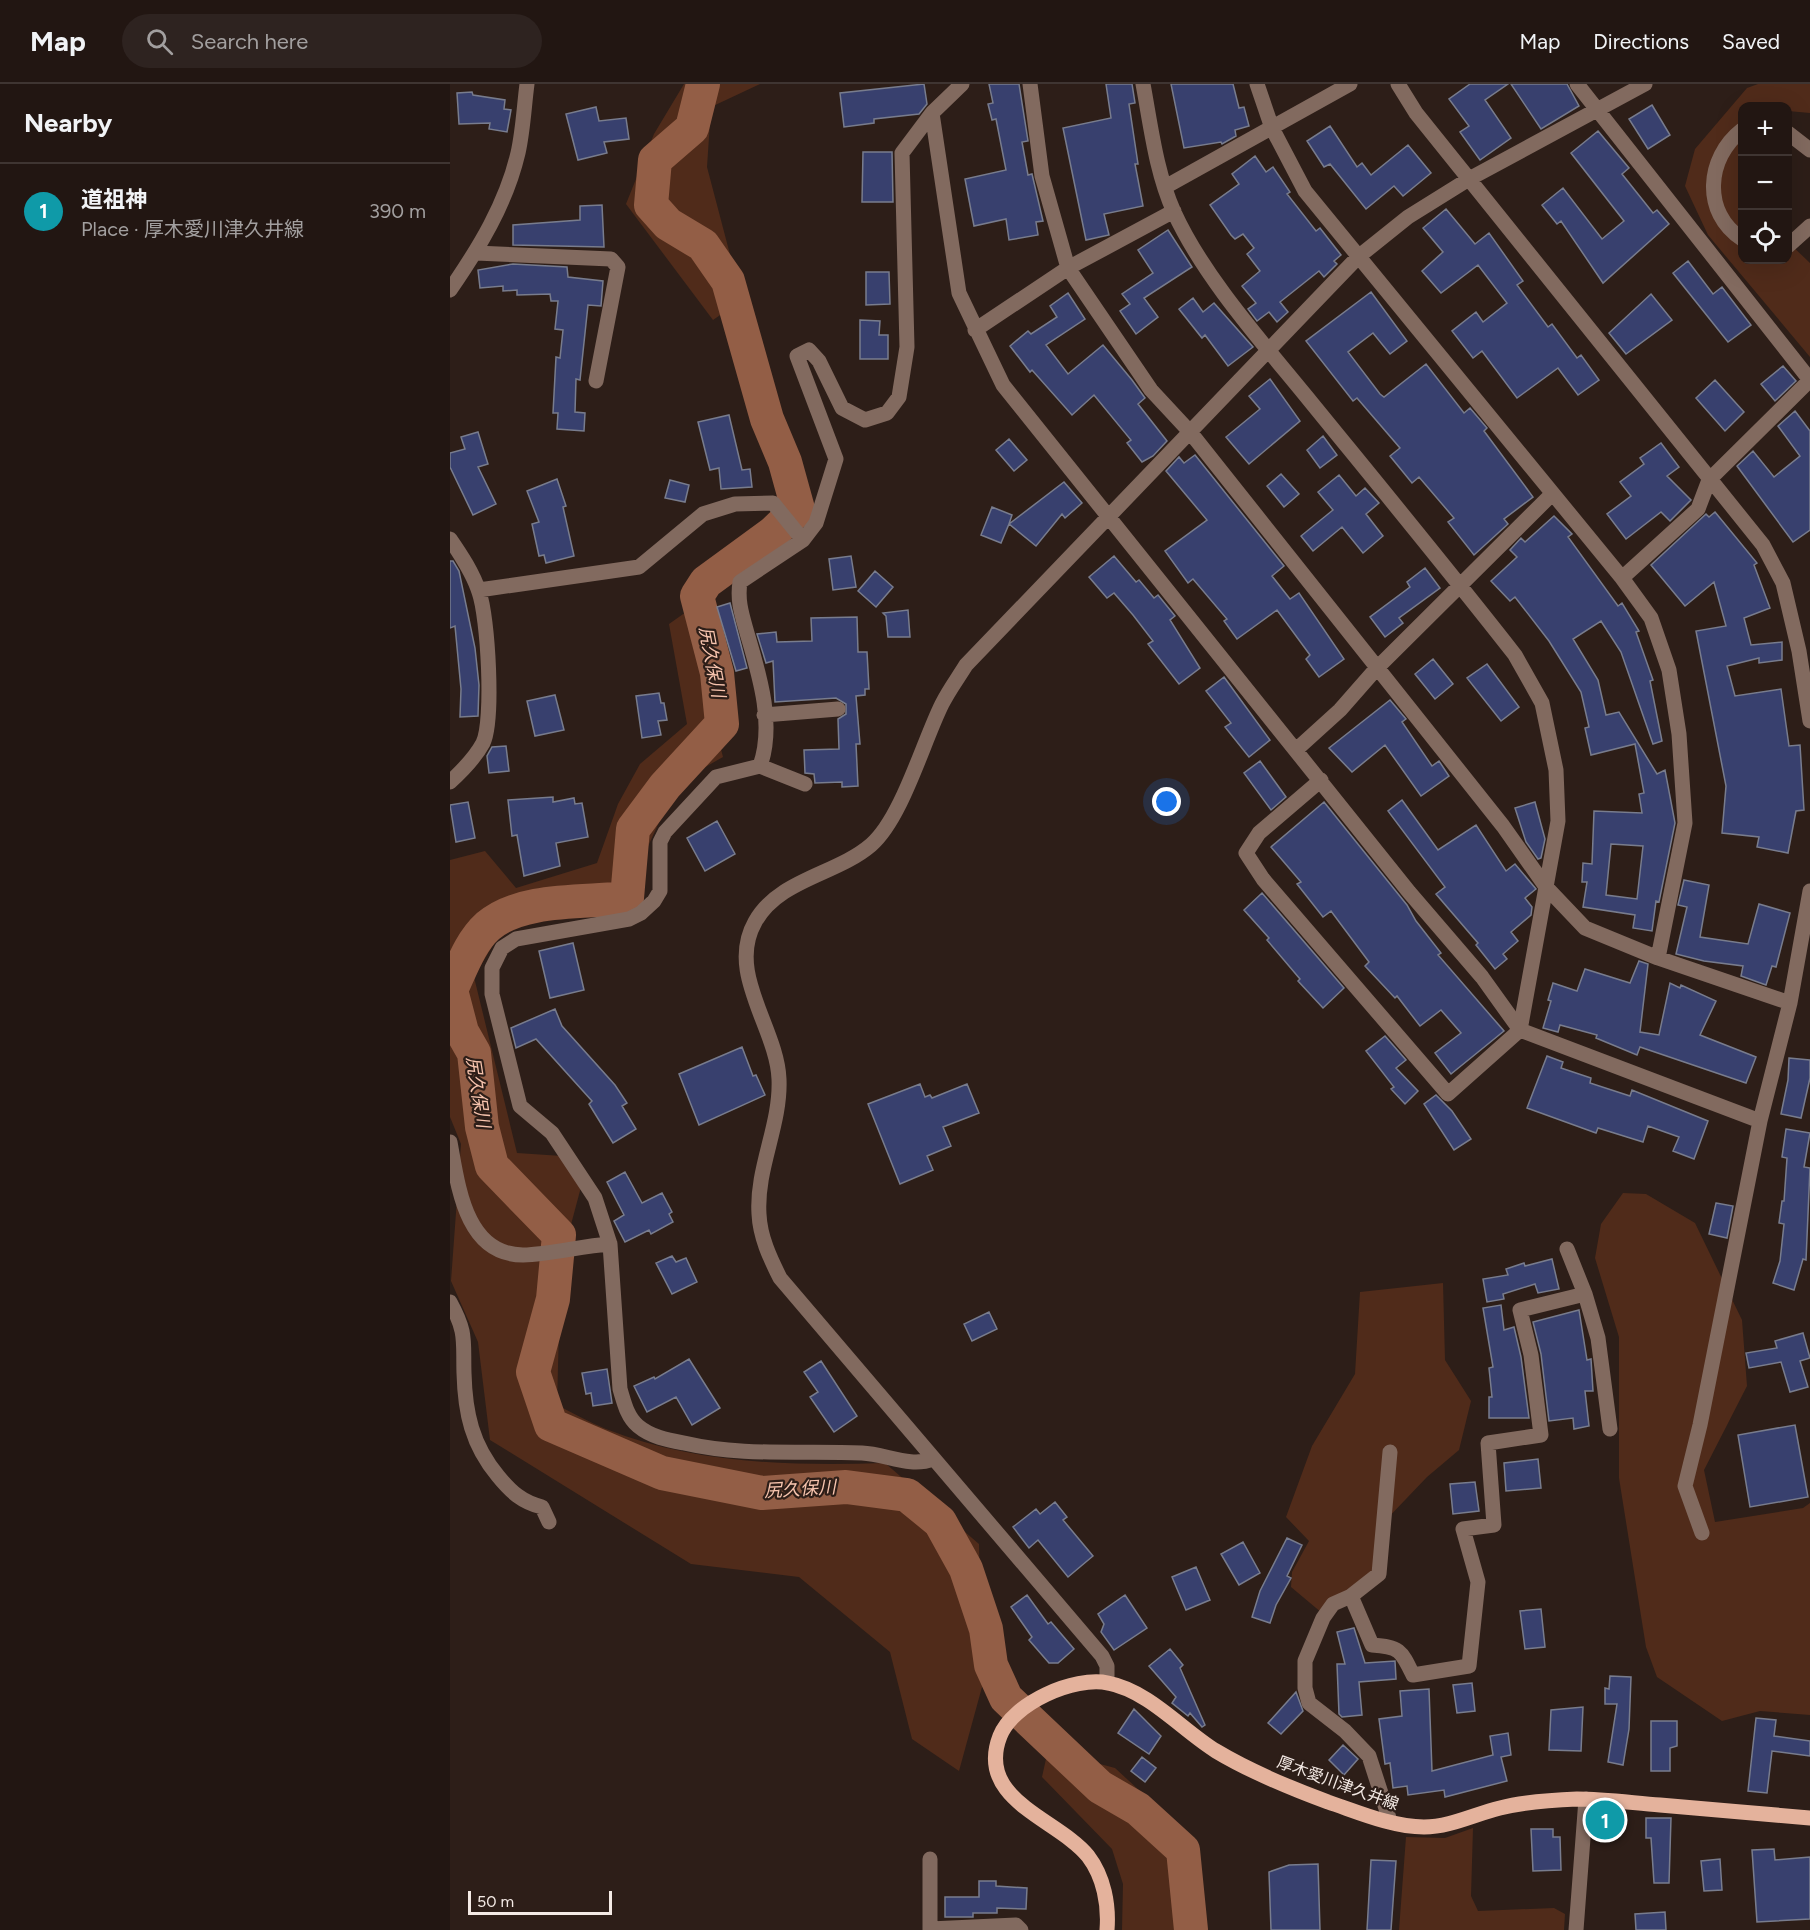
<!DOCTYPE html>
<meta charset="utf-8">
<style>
body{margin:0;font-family:Figtree,"Noto Sans JP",sans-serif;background:#2e2320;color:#f1f3f6}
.controls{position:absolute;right:18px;top:18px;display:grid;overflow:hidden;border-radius:12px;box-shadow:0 6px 24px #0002}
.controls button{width:54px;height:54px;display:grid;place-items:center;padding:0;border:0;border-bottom:2px solid #3f3532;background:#221612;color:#f1f3f6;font:30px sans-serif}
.scale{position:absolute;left:18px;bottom:15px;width:144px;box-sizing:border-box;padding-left:6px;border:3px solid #f4eae5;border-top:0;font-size:16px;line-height:21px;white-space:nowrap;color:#f4eae5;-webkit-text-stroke:4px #2d1e18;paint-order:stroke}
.you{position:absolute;left:717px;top:718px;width:21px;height:21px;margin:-15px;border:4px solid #fff;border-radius:50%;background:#1a73e8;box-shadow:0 0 0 9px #1a73e833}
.badge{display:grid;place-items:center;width:39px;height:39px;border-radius:50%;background:#0f766e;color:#fff;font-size:20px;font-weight:700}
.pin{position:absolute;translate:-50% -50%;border:3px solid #fff;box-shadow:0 2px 6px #0006}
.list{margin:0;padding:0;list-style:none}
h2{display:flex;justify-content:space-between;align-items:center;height:78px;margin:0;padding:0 24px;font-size:26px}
h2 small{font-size:20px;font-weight:400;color:#a29f9f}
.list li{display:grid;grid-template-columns:39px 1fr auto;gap:18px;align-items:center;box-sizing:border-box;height:96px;padding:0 24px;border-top:2px solid #3f3532}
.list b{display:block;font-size:22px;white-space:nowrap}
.list p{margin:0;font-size:20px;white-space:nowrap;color:#a29f9f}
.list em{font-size:20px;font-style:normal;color:#a29f9f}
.icon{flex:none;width:33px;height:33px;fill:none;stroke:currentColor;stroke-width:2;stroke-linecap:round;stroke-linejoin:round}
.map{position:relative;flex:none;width:1360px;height:1846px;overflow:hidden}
header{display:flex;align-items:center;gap:36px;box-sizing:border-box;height:84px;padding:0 30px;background:#221612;border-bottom:2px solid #3f3532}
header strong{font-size:28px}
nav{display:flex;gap:33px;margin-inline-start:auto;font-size:21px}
.search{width:420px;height:54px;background:#2e2320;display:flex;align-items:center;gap:15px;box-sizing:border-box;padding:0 21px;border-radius:33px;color:#a29f9f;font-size:22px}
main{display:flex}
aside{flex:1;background:#221612}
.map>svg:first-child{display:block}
.green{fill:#502b1a}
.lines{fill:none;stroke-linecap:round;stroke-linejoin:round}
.river{stroke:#935e46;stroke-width:34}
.building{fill:#38406e;stroke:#787c8d;stroke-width:1.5;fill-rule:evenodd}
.minor{stroke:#826a5f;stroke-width:15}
.major{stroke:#e4b29c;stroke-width:15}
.labels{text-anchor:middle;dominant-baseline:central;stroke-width:4.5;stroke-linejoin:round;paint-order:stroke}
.street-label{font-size:16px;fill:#f4eae5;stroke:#2d1e18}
.water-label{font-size:18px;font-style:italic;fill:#f7c4ae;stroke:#2d1e18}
</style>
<header>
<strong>Map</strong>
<div class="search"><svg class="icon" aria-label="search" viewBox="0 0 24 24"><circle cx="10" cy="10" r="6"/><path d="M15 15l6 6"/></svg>Search here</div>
<nav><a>Map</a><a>Directions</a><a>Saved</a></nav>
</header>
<main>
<aside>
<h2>Nearby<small></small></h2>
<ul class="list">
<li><span class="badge" style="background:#0f9aa8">1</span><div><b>道祖神</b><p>Place · 厚木愛川津久井線</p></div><em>390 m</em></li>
</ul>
</aside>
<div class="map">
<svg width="1360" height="1846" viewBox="0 0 1360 1846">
<rect width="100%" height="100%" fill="#2d1e18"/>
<path class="green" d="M234,0H310L261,23L257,83L292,216L263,236L176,120L204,50Z
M1308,0H1360V29L1338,27V22H1292V176H1338V158L1360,179V273L1258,151L1235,102L1245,65L1297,4Z
M236,528L273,673L227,699L178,806L125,827L54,842L24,893L67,1069L112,1072L131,1103L111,1178L118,1218L109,1244L107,1321C123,1329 139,1338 156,1345C244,1380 342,1382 435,1379L529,1460L532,1603L509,1687L462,1655L440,1568L349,1493L241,1480L40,1356L28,1258L1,1197L11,1060L0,1033V776L35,767L66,804L147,779L168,720L190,680L237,640L219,540Z
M1173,1109L1196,1110L1245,1139L1292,1236L1297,1302L1254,1386L1265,1438L1353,1424L1360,1419V1631L1310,1627L1272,1637L1207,1593L1196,1563L1169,1394V1253L1145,1174L1151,1140Z
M993,1199L995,1276L1021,1317L1009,1366L977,1393L934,1438L923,1487L872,1529L841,1503L842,1488L859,1457L836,1433L862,1362L905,1290L910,1208Z
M598,1666L665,1684L717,1732L727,1785L723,1834L752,1836L757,1846H672L673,1800L662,1765L592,1693Z
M1023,1744L1021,1812L1028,1827L1104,1824L1115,1830L1114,1846H949L956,1753L995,1754Z"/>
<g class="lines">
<path class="river" d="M253,0L242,44L205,76L201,121L218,140L253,161L278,197L317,335L335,378L348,425L323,449L256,498L247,512L267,589L272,640L215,702L183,745L177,814C135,819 72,813 38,842C20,858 11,885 1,906L12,948L24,969L32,1043L42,1082L109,1151L103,1215L83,1288L101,1341L212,1389L312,1409L396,1403L457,1411L490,1438L516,1485L536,1545L541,1581L556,1614L650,1703L688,1725L733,1766L741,1846"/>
</g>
<path class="building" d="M474,0L477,20L469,30L424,35V39L394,43L390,9Z
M539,0H569L578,57L572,58L578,91L582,90L593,137L586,138L588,151L559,156L556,135L524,142L515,95L556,86L546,35L542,36L538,20L543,19Z
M656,0H682L685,19L679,20L688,80H685L693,122L654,130L659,151L636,156L613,44L661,34Z
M721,0H783L789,24L794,23L799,42L785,46L786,52L772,60L771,58L734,64Z
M1020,0H1058L1035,16L1061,54L1030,76L1010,48L1019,42L999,15Z
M1061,0H1117L1129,22L1091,45Z
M22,8L23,11L55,16L54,25L61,26L57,48L39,45L40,39L9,40L7,9Z
M1202,21L1220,51L1198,65L1179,35Z
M146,23L149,37L176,34L179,55L154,58L157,69L128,76L116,30Z
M880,42L907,83L912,79L921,91L958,61L981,89L953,112L944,102L916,125L880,80L874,83L857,57Z
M1148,47L1179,84L1172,90L1203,129L1207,126L1219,140L1153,199L1111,137L1107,140L1092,121L1113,104L1152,155L1174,137L1121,69Z
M413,68H442L443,118H412Z
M805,72L816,88L823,83L840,108L837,110L866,147L870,144L891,171L884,177L887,180L874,193L869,187L830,218L838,228L827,238L819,228L807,237L798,225L806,219L792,202L810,187L797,170L804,164L793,150L785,155L781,151L760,121L789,100L782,90Z
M152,121L154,163L63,161V141L130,136V122Z
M996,125L1025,160L1039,149L1073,197L1067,201L1098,243L1102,240L1127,274L1131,271L1149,296L1128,311L1108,284L1067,314L1032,267L1023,274L1002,247L1026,228L1033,238L1057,219L1028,181L991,209L972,187L993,168L973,144Z
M718,146L742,183L694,214L708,233L686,250L670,227L680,220L672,210L703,189L688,166Z
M1238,177L1263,210L1272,203L1301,241L1278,258L1223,189Z
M63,180L117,183L118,193L153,197L151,222L138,221L130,296L126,295L125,328L135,329L134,347L107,345L108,329H103L106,273L110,274L113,246L105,245L108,217H101L100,210L67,211V206L53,207V202L30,204L28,186Z
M416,188H439L440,220L416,221Z
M921,208L957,257L940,270L923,249L898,268L930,310L934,313L976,280L1014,329L1020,324L1037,344L1034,347L1083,413L1054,435L1058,440L1024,471L998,438L1004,434L969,393L962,399L940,372L950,364L907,314L903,317L856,257Z
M618,209L635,235L596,261L618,290L653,261L682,296L695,314L688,320L717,357L703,372L692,378L677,359L681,356L644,311L622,331L582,286L580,288L560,262L578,247L581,250L607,233L600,222Z
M1201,210L1222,236L1176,270L1159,249Z
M743,214L753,228L764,219L803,263L778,282L755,251L752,254L729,225Z
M410,236L430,237L429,251H438V275H410Z
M1333,282L1346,297L1325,317L1311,300Z
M820,295L850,337L799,380L776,353L810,325L799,312Z
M1265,296L1294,328L1275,347L1246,314Z
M1345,327L1360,347V446L1343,458L1287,382L1303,367L1324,393L1350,372L1328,342Z
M279,331L292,386L300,385L302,403L271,405L269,384L260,386L248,338Z
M28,348L38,380L28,383L46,420L23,431L0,383V369L15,365L11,353Z
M873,352L887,371L870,384L857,366Z
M559,355L577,376L564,387L546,366Z
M1211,359L1229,383L1217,392L1241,416L1220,437L1211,428L1176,455L1157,430L1181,412L1170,398L1194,380L1190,374Z
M745,371L834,482L822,492L840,515L849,509L894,575L869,593L856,575L860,571L827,526L787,555L774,537L777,535L743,495L738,499L715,467L757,436L716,387L729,373L734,379Z
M831,390L849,410L834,423L817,402Z
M889,391L906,412L915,404L929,419L916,430L933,452L913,469L892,443L863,467L851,452L883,426L868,408Z
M107,395L116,422L113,423L124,472L96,479L94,471L89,472L82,440L89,438L77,407Z
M220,396L239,401L235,418L215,414Z
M614,398L632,419L615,434L612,430L586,462L559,440L551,459L531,451L542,423L562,431L559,440Z
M1265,428L1307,479L1304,481L1320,524L1294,534L1301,561L1332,558V576L1309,579V574L1277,582L1285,612L1331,605L1339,662L1350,661L1354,726L1346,727L1338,769L1307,763L1309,753L1272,749L1276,702L1246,547L1276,542L1264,498L1235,522L1201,481L1256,430L1259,433Z
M1104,432L1122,450L1118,453L1168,522L1172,519L1189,547L1186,548L1203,596L1200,597L1212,657L1203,660L1171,568L1151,537L1123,555L1148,596L1156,631L1169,628L1207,690L1215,686L1225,739L1209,818L1206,817L1202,847L1183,844L1185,831L1133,823L1137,798H1132L1133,779L1142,780L1144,727L1192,729L1189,710L1194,709L1185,660L1141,671L1135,644L1139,643L1131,608L1099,557L1065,513L1060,517L1041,497L1067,473L1060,466L1071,454L1075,458ZM1161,760L1193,762L1187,815L1156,811Z
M401,472L406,503L383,506L379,475Z
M664,472L686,498L689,496L704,514L708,511L725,532L720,536L750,584L729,600L698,560L703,557L683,531L664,509L657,514L639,493Z
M0,477H3L9,487L25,564L29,601L28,632L10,633L11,605L5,542L0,544Z
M975,484L990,504L949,534L953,539L935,553L920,533L960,503L957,498Z
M425,487L443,503L426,523L408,507Z
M280,519L297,584L286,587L267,523Z
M458,526L460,553H438L436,532L433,529Z
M407,533L408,568H417L419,605H415V611L406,612L410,660H406L408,702L392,703V698L365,699L364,690L355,689L354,666L389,665L388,635L396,630V620L386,614L325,618L323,577L316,579L307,550L326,548L327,558L362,557L361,534Z
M983,575L1003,600L985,615L965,590Z
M1037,580L1069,623L1051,637L1017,594Z
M774,593L820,656L799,673L775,643L781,639L756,607Z
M209,609L211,619H214L217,636L208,637L211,651L192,654L186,612Z
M105,611L114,646L85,652L77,617Z
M940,616L956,635L952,638L982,682L989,677L999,692L971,712L935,661L902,688L879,664Z
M56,662L59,687L39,689L37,672L42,663Z
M810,677L836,713L821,726L794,689Z
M103,713V718L124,714L125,720L132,719L138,753L106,759L110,782L74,792L67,751L62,752L58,716Z
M952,716L988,766L1026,741L1056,787L1065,780L1086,805L1075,814L1082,823L1081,831L1061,848L1068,857L1053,870L1057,875L1045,885L1026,861L1028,859L986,810L995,803L938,727Z
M18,718L25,754L6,758L0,721Z
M874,718L957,821L966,837L991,869L988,871L1054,947L1001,990L985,969L1011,949L991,926L970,942L947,912L945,914L915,882L919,878L881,827L873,833L847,800L851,798L821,763Z
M1085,718L1095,755L1091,774L1088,775L1076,758L1065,724Z
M267,737L285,770L255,787L237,754Z
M1234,796L1259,801L1250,853L1298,860L1309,820L1340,829L1326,883L1322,882L1316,901L1291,892L1293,882L1254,877L1226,870L1237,823L1228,821Z
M812,809L894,904L873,924L848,897L850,895L817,856L819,854L794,826Z
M123,859L134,906L100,914L89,867Z
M1189,877L1198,880L1190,948L1209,951L1220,899L1230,904L1231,901L1266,917L1250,951L1306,973L1296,999L1190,963L1187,971L1146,954L1147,951L1110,941L1108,948L1093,944L1101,917L1098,916L1103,899L1127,907L1135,885L1180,899Z
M105,925L112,942L165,1001L177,1019L172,1022L186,1045L163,1059L139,1020L142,1017L86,955L66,964L61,944Z
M935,952L956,976L946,984L968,1007L955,1020L941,1005L944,1003L916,967Z
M292,963L303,992L306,991L315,1011L249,1041L229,990Z
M1097,972L1113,978L1111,984L1141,994L1140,999L1180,1012L1182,1006L1258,1037L1244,1075L1223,1067L1229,1053L1198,1042L1193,1058L1148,1044L1146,1049L1077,1024Z
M1339,974L1360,976V994L1351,1034L1331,1030L1338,996Z
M470,1000L475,1013L480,1011L482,1014L517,1000L529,1029L493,1043L501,1062L477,1072L483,1086L450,1100L418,1020Z
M986,1011L1002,1027L1021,1055L1004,1066L974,1020Z
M1336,1045L1360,1049L1354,1083L1360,1084L1356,1176L1353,1175L1344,1206L1323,1199L1330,1177L1334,1140L1329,1139L1332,1117H1334L1337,1074L1332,1073Z
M175,1088L192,1119L212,1109L222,1128L219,1130L223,1138L201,1150L199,1146L175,1158L164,1137L174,1131L157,1098Z
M1266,1119L1283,1122L1277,1154L1259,1150Z
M222,1172L226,1178L236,1174L247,1198L222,1210L206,1179Z
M1102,1175L1109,1205L1088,1209L1085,1200L1053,1210L1054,1215L1037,1218L1033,1195L1058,1191L1056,1185L1074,1179L1075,1182Z
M1051,1221L1054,1246L1064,1243L1071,1273L1079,1334H1039V1313H1042L1039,1284L1043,1283L1033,1224Z
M1129,1226L1137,1276L1141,1275L1143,1307H1135L1139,1342L1124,1345L1123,1334L1099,1337L1091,1270L1083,1238Z
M539,1228L547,1245L522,1257L514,1240Z
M1353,1249L1360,1274L1350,1277L1358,1303L1340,1308L1331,1278L1299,1284L1296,1269L1327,1264L1325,1257Z
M239,1275L270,1324L242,1341L226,1313L197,1328L184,1302L204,1293L205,1295Z
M371,1277L407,1332L384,1348L360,1313L368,1308L354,1288Z
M157,1285L162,1319L143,1322L141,1309L136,1310L132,1289Z
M1345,1341L1358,1413L1300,1423L1288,1351Z
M1088,1375L1091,1404L1056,1407L1054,1379Z
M1025,1398L1029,1427L1003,1430L1000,1400Z
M605,1418L617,1433L613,1436L643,1472L618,1493L588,1456L579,1464L563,1443L586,1425L590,1430Z
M837,1454L852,1461L837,1492L841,1494L826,1521L820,1539L802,1533L810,1507Z
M793,1458L810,1489L789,1501L771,1470Z
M746,1483L760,1516L736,1526L722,1493Z
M577,1511L598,1540L601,1538L624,1565L608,1579H599L579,1556L582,1553L561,1523Z
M675,1511L697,1544L664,1566L651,1548L654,1540L648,1530Z
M1091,1525L1095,1563L1075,1565L1070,1527Z
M904,1544L915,1579L945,1577L946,1595L909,1598L912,1631L892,1633L889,1630L887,1580H895L887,1548Z
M720,1565L733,1581L730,1584L755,1641L752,1643L740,1629L738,1632L722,1619L726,1613L699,1582Z
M1160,1592L1181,1593L1179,1645L1173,1681L1158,1678L1167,1620H1155V1604L1159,1605Z
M1022,1599L1025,1627L1007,1629L1003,1601Z
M979,1605L982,1687L1043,1671L1040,1652L1058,1649L1061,1671L1051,1673L1057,1697L995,1713L994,1706L958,1711L957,1702L943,1704L940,1679L935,1680L929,1635L952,1632L950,1607Z
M846,1608L853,1627L831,1650L818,1639Z
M1133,1623L1131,1667L1099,1666L1101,1626Z
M684,1625L711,1652L699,1670L668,1649Z
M1306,1634L1326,1636L1324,1652L1360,1657V1672L1322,1667L1317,1709L1298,1707Z
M1201,1637H1227V1662L1220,1664V1687H1201Z
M893,1661L908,1675L894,1691L879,1676Z
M692,1673L706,1684L695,1698L681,1687Z
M1196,1734H1221L1219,1799H1204L1201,1754H1196Z
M1081,1745H1103V1753H1110L1111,1786L1083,1787Z
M1324,1765L1325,1776L1360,1773V1835L1307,1838L1302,1766Z
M1270,1775L1272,1806L1254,1807L1251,1777Z
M921,1776L946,1777L941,1846H917Z
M868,1780L870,1846H821L819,1788L839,1781Z
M529,1797H546V1802L577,1804L576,1825L547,1824V1829H523V1833H495V1813H529Z
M1215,1828L1216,1846H1186L1185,1830Z"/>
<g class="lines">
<path class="minor" d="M512,0L482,29L509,209L553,301L959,808L1032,893L1070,946L1310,1037
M580,0L592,92L618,184L701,306L740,348L1053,742L1096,803L1135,844L1208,874L1340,919
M693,0C701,43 706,88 724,128C753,192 812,258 856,312C926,398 997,484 1065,571L1092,619L1106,686L1108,737L1070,946L998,1010L813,795L796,769L809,749L871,696
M807,0L822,44L855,107L1172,494L1201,534L1219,586L1229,650L1235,739L1208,874
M948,0L966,29L1313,461L1333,499L1349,567L1360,637
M1127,0L1360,296
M482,29L452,69L457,263L449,313L437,329L415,336L392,324L369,277L359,266L347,272L386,375L366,439L353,456L290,498C287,517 292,531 297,549C309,590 325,640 310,682L266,693L215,748L210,758V807L204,817L191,829L179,835L66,855L52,864L42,884V910L70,1022L102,1049L145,1114L160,1160L170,1305C174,1318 177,1333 188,1342C201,1353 218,1356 234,1359C294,1373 351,1366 412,1369C436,1370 460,1384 483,1375
M1292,46C1256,74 1252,129 1292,155
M1338,49L1360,66
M715,103L900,0
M1338,162L1360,142
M26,169L161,175L168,183L146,297
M0,206C29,164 56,120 68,69C73,47 74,23 77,0
M525,246L618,184L724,127
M0,455C11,471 23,489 29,508C38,533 44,636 33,659C25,674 12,687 0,698
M1172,494L1248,425L1259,396L1360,296
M29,506L189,483L253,430L285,420L323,419L353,456
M314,631L388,625
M847,665L890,626L926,585L1102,410
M310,682L355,700
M0,1058C8,1101 15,1171 73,1171C102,1170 131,1162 160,1160
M1117,1165L1135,1210L1148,1254L1160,1345
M0,1218C17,1249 13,1256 14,1289C15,1329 22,1361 48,1392C61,1408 72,1418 92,1423L99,1438
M1252,1449L1235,1402L1250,1341L1310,1037L1340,919L1360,807
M901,1512L922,1561C950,1563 951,1566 963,1591L1019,1582L1028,1498L1013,1445L1044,1441L1038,1359L1091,1351L1081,1271L1070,1226L1135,1210
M657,1599V1582L652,1572L330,1194C320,1174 310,1153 309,1130C306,1084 331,1041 329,995C327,944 276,889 305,838C329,795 386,791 421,761C452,734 473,658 492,620C499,606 508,594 516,581L908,173L958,133L1019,95L1195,0
M940,1737L919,1672L895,1647L859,1619L855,1604V1577L873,1534L883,1520L901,1512L929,1490L940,1368
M480,1845L566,1841L571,1846
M480,1846V1775
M1126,1846L1136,1715"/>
<path class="major" d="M657,1846C659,1821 654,1793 638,1772C608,1735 525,1716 550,1652C563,1619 624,1592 658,1599C699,1607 732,1646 766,1667C801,1688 840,1704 878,1718C908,1728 942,1743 974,1743C1000,1743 1025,1730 1050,1724C1074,1718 1101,1716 1127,1715C1154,1715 1183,1719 1210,1721C1260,1725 1310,1730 1360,1734"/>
</g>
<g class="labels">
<g class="street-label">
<text transform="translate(888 1699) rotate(20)">厚木愛川津久井線</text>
</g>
<g class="water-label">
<text transform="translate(262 578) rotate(79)">尻久保川</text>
<text transform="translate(28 1008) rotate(81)">尻久保川</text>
<text transform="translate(350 1405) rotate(-3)">尻久保川</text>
</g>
</g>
</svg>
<div class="controls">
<button>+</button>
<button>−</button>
<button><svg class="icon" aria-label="locate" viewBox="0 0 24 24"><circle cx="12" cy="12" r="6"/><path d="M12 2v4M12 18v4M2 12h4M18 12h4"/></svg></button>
</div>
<div class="scale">50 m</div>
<div class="you"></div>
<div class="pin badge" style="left:1155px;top:1736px;background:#0f9aa8">1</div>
</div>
</main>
